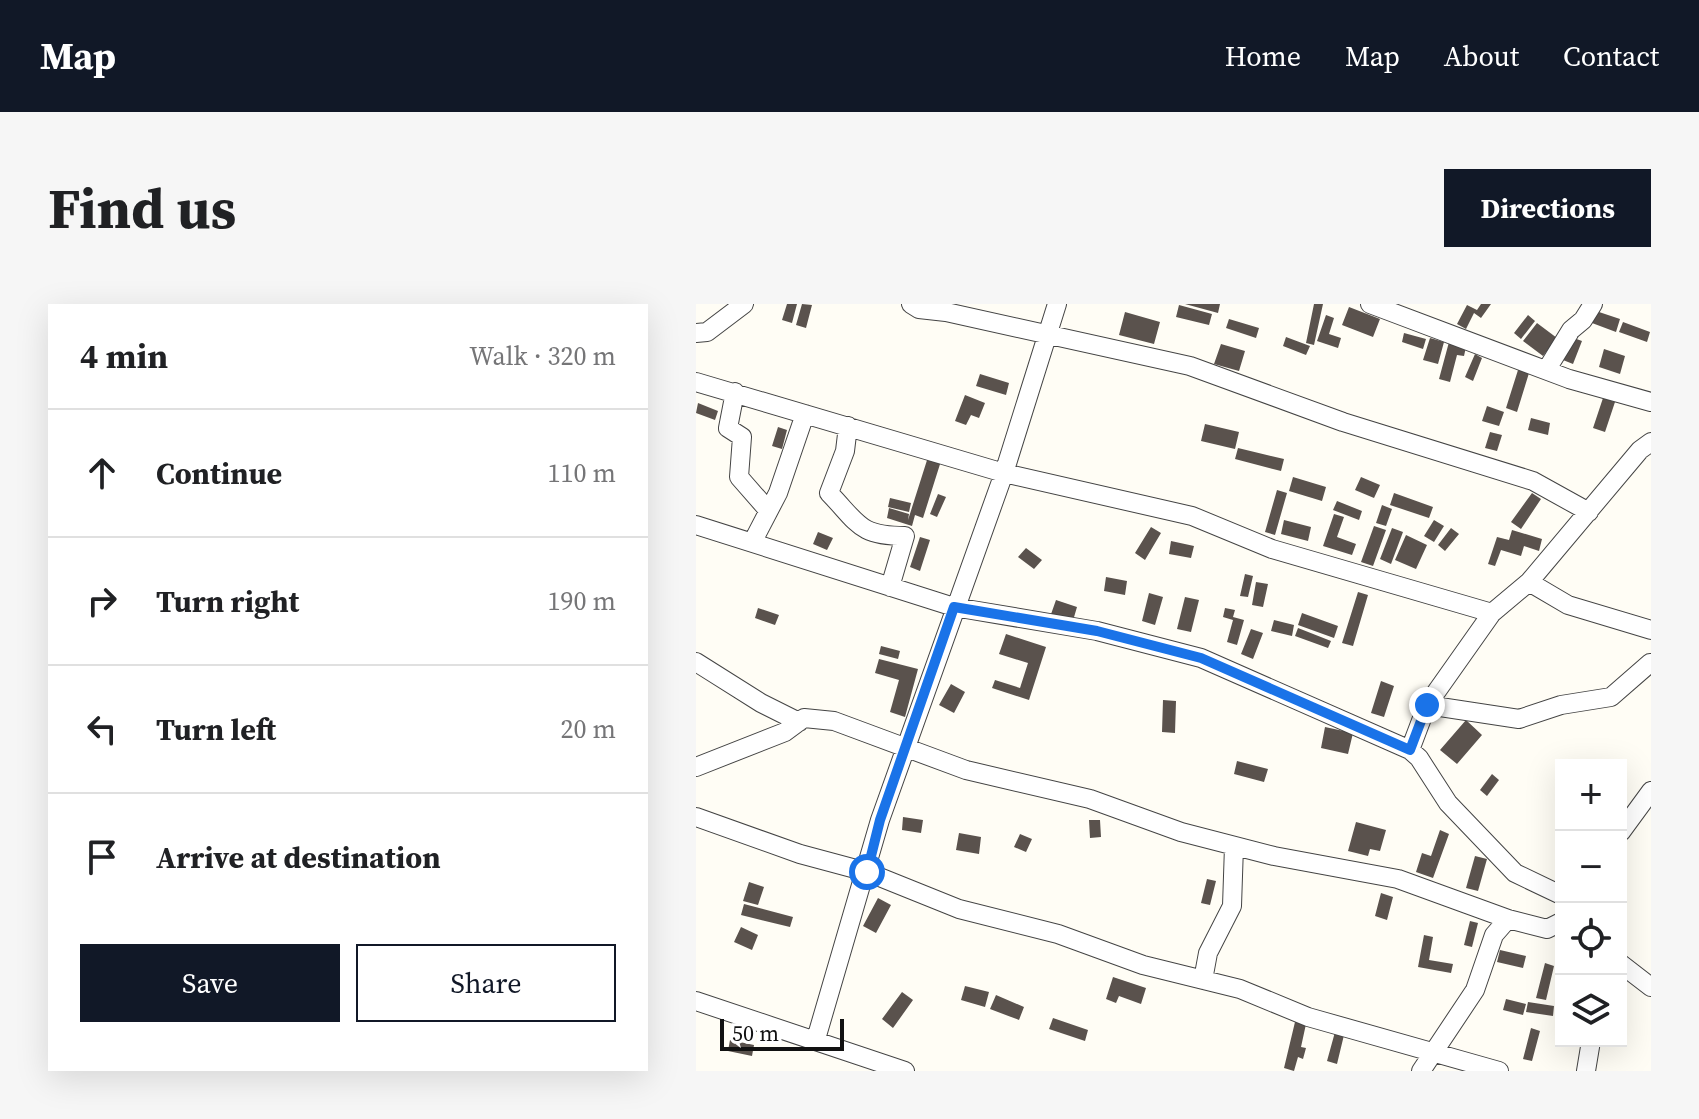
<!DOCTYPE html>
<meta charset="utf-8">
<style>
body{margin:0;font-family:"Source Serif 4",serif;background:#f6f6f6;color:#202124}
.controls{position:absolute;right:24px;bottom:24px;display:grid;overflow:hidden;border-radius:0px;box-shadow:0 8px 32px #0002}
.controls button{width:72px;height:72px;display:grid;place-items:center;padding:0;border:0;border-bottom:2px solid #e0e0e0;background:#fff;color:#202124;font:40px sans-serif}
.scale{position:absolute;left:24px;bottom:20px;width:124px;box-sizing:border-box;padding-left:8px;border:4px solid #111;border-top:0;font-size:22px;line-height:28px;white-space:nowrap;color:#111;-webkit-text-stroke:6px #fff;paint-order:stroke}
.stop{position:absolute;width:24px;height:24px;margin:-18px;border:6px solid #1a73e8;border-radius:50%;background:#fff}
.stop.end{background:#1a73e8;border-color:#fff;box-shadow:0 2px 8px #0008}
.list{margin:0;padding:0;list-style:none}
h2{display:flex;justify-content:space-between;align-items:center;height:104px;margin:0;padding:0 32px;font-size:34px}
h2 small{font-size:26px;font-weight:400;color:#757577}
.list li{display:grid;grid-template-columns:52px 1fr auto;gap:24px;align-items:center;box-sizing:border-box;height:128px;padding:0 32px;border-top:2px solid #e0e0e0}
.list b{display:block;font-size:30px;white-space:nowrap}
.list em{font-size:26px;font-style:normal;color:#757577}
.actions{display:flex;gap:16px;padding:24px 32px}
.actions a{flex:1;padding:18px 0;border:2px solid #111827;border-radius:0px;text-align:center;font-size:28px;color:#111827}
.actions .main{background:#111827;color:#fff}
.icon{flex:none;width:44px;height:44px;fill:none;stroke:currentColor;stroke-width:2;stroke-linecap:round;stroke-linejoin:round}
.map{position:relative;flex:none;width:955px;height:767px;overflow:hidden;border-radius:0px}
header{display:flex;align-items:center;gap:48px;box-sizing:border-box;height:112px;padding:0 40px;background:#111827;color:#fff}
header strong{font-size:38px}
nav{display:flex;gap:44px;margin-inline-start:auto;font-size:28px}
.intro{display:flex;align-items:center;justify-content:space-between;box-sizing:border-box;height:192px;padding:0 48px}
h1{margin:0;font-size:56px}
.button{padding:20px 36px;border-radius:0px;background:#111827;color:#fff;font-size:28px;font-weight:700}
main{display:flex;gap:48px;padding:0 48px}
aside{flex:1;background:#fff;border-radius:0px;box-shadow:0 8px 32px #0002}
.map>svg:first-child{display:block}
.building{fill:#5a524d}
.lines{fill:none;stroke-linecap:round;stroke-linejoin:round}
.minor-casing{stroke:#444;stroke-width:20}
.minor{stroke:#fff;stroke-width:18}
.route{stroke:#1a73e8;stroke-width:10}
</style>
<header>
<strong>Map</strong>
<nav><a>Home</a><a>Map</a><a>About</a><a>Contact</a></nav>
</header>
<div class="intro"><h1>Find us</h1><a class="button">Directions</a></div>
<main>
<aside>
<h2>4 min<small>Walk · 320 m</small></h2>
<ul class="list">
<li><svg class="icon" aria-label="ahead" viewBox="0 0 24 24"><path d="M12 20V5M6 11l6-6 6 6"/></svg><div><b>Continue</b></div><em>110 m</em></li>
<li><svg class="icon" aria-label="right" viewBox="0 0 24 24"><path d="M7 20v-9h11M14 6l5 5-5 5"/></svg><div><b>Turn right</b></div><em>190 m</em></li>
<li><svg class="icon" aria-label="left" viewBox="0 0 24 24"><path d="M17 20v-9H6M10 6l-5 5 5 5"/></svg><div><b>Turn left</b></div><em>20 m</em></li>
<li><svg class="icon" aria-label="arrive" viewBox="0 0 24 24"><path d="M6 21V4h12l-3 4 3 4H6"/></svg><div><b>Arrive at destination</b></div></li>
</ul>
<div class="actions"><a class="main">Save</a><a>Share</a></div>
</aside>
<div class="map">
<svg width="955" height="767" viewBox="0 0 955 767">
<rect width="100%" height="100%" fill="#fffdf5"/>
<path class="building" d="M91,0H101L96,19L86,16Z
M106,0L116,1L110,24L100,21Z
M489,0H524L522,9Z
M618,0H627L618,41L610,39Z
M785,0H795L785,14L778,9L770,25L761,20L771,1L781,6Z
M483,1L516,10L513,21L480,13Z
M653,3L684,15L677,33L646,21Z
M900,7L924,15L920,28L896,19Z
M429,8L464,18L458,40L423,31Z
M630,11L638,14L633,30L645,34L642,44L621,37Z
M832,11L839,17L825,35L818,29Z
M533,15L563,24L560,34L530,24Z
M927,18L954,28L951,38L923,28Z
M841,19L861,34L847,52L827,37Z
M708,29L730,35L727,45L706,38Z
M590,33L614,42L610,51L587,42Z
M875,33L886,37L877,60L867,56Z
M734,34L748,38L742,60L727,56Z
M753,38L770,43L768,52L761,51L754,78L743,75Z
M525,40L549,47L543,67L518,60Z
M908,45L929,52L924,70L903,63Z
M779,50L786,54L777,77L769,73Z
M822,66L833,69L821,108L810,104Z
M284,70L313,79L310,91L280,82Z
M269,91L289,99L283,114L275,111L270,121L259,117Z
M907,94L919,98L909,128L897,124Z
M2,99L22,107L19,116L0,109Z
M791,102L808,108L803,122L786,117Z
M835,114L854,119L852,131L832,126Z
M509,120L543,128L539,145L505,137Z
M82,123L91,126L86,145L76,142Z
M794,128L806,131L801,147L789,144Z
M542,144L588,155L585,167L539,155Z
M232,153L245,157L227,214L219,211L216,222L191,214L193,204L213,210L212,216Z
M597,173L630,183L626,197L593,187Z
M665,173L684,181L678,194L659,186Z
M581,186L591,189L579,231L569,228Z
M698,189L737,203L733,214L694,201Z
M836,189L845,195L825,225L815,218Z
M242,190L250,193L241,213L234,210Z
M194,194L215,199L213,208L192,203Z
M641,197L666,207L663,216L637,206Z
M686,201L696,205L690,222L680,219Z
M638,210L648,213L641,233L660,240L656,251L627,242Z
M588,216L615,223L612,237L585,230Z
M738,216L748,222L738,238L728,232Z
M678,222L690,226L677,262L665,258Z
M455,223L465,229L449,256L439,249Z
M696,224L707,228L695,260L684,255Z
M755,224L763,230L749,247L742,241Z
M816,226L846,235L843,247L828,242L825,252L805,246L799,262L792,260L801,233L813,236Z
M122,228L137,234L131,246L117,240Z
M710,231L731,241L720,265L699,256Z
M224,233L234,236L224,267L214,263Z
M475,237L498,242L495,254L473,250Z
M330,244L346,256L338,265L322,253Z
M549,270L557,272L552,293L544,292Z
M410,273L431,277L429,291L408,287Z
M560,278L572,280L567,303L556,301Z
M662,288L672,291L657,342L646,339Z
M453,289L467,293L459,321L446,317Z
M489,293L503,296L495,328L481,325Z
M360,296L381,303L376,320L354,313Z
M62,304L83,311L79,321L59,314Z
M529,304L539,306L537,313L548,316L541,341L531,338L537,316L527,313Z
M606,309L642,322L638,334L602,321Z
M578,316L598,321L596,332L575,327Z
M602,324L635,337L632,344L599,332Z
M555,325L567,329L557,355L545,350Z
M310,330L350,343L333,396L296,384L299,376L324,384L332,359L303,350Z
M185,342L204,347L202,355L183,350Z
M183,355L222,365L209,413L194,408L203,376L179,369Z
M685,377L698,382L688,413L675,409Z
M255,380L269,388L258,409L243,401Z
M467,396L480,397L479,429L466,428Z
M770,416L786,431L761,460L744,446Z
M629,423L657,429L652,450L625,444Z
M541,457L572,465L568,478L538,470Z
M796,470L803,476L791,492L784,486Z
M207,513L227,516L225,529L206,526Z
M393,516H404L405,533L394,534Z
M660,518L690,526L684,547L674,545L672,552L652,547Z
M744,526L753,530L737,574L720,568L726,549L735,552Z
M263,529L285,533L283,550L260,546Z
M324,530L336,535L330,548L318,543Z
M779,552L791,555L782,587L770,584Z
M511,575L520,577L514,601L505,599Z
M53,578L68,583L62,601L47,597Z
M685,589L697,593L691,616L679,612Z
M182,594L195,601L180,629L167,622Z
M48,600L97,613L94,623L45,611Z
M774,617L782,619L776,643L768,641Z
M45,623L62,631L56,646L38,638Z
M728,631L737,633L733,656L757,660L755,669L722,663Z
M804,646L830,652L827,664L801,658Z
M849,659L858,662L850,696L840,694Z
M417,673L450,684L445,700L423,692L420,699L410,695Z
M269,682L293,688L289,703L265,696Z
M206,688L217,696L197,724L186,715Z
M300,691L328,703L323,716L294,705Z
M810,695L830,700L827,711L807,706Z
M832,698L858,702L857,712L830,708Z
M357,714L392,726L389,737L353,725Z
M599,718L610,720L605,743L610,744L607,755L602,753L598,767L588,764Z
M835,724L844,727L836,757L827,755Z
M639,728L648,731L641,760L631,757Z
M34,736L58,741L56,752L32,747Z"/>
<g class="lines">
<defs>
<path id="minor" d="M215,0L223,5L250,8L494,62L647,118L837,177L893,208
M674,0L873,75L955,98
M0,29L11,28L48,0
M851,65L875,26L887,16L897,0
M0,78L308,169L496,212L576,245L796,309
M39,88L32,124L46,133L43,173L71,205
M152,122L149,147L133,189C163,220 163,232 209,232L194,283
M0,221L258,303L401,327L505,354L714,446
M57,237L82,189L109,110
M833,278L872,301L955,326
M0,358L65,399L103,418
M731,401L823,415L865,401L915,393L954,359
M0,463L89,428L108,414L138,417L270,466L394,495L485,528L578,552L702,575L812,615L851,625L865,618
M0,513L104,550L171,568L263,605L362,630L447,661L544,685L612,713L803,767
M925,528L955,487
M865,591L819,569L752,499L723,454L714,446L731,401L796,309L833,278L944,146L955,138
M925,660L955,683
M507,676L512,649L536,602L538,542
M0,697L209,767
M120,735L184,516L308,169L361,0
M725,767L779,686L798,631L812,615
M890,767L895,737"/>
</defs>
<use href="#minor" class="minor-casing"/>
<use href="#minor" class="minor"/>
</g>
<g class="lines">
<path class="route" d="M171,568L184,516L258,303L401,327L505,354L714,446L731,401"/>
</g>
</svg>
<div class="controls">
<button>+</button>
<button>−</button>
<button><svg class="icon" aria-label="locate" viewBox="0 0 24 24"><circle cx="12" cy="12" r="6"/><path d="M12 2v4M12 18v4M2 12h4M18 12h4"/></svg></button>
<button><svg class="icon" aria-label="layers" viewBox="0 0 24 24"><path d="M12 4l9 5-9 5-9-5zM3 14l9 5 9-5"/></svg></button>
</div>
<div class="scale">50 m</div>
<div class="stop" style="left:171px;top:568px"></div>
<div class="stop end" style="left:731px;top:401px"></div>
</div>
</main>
